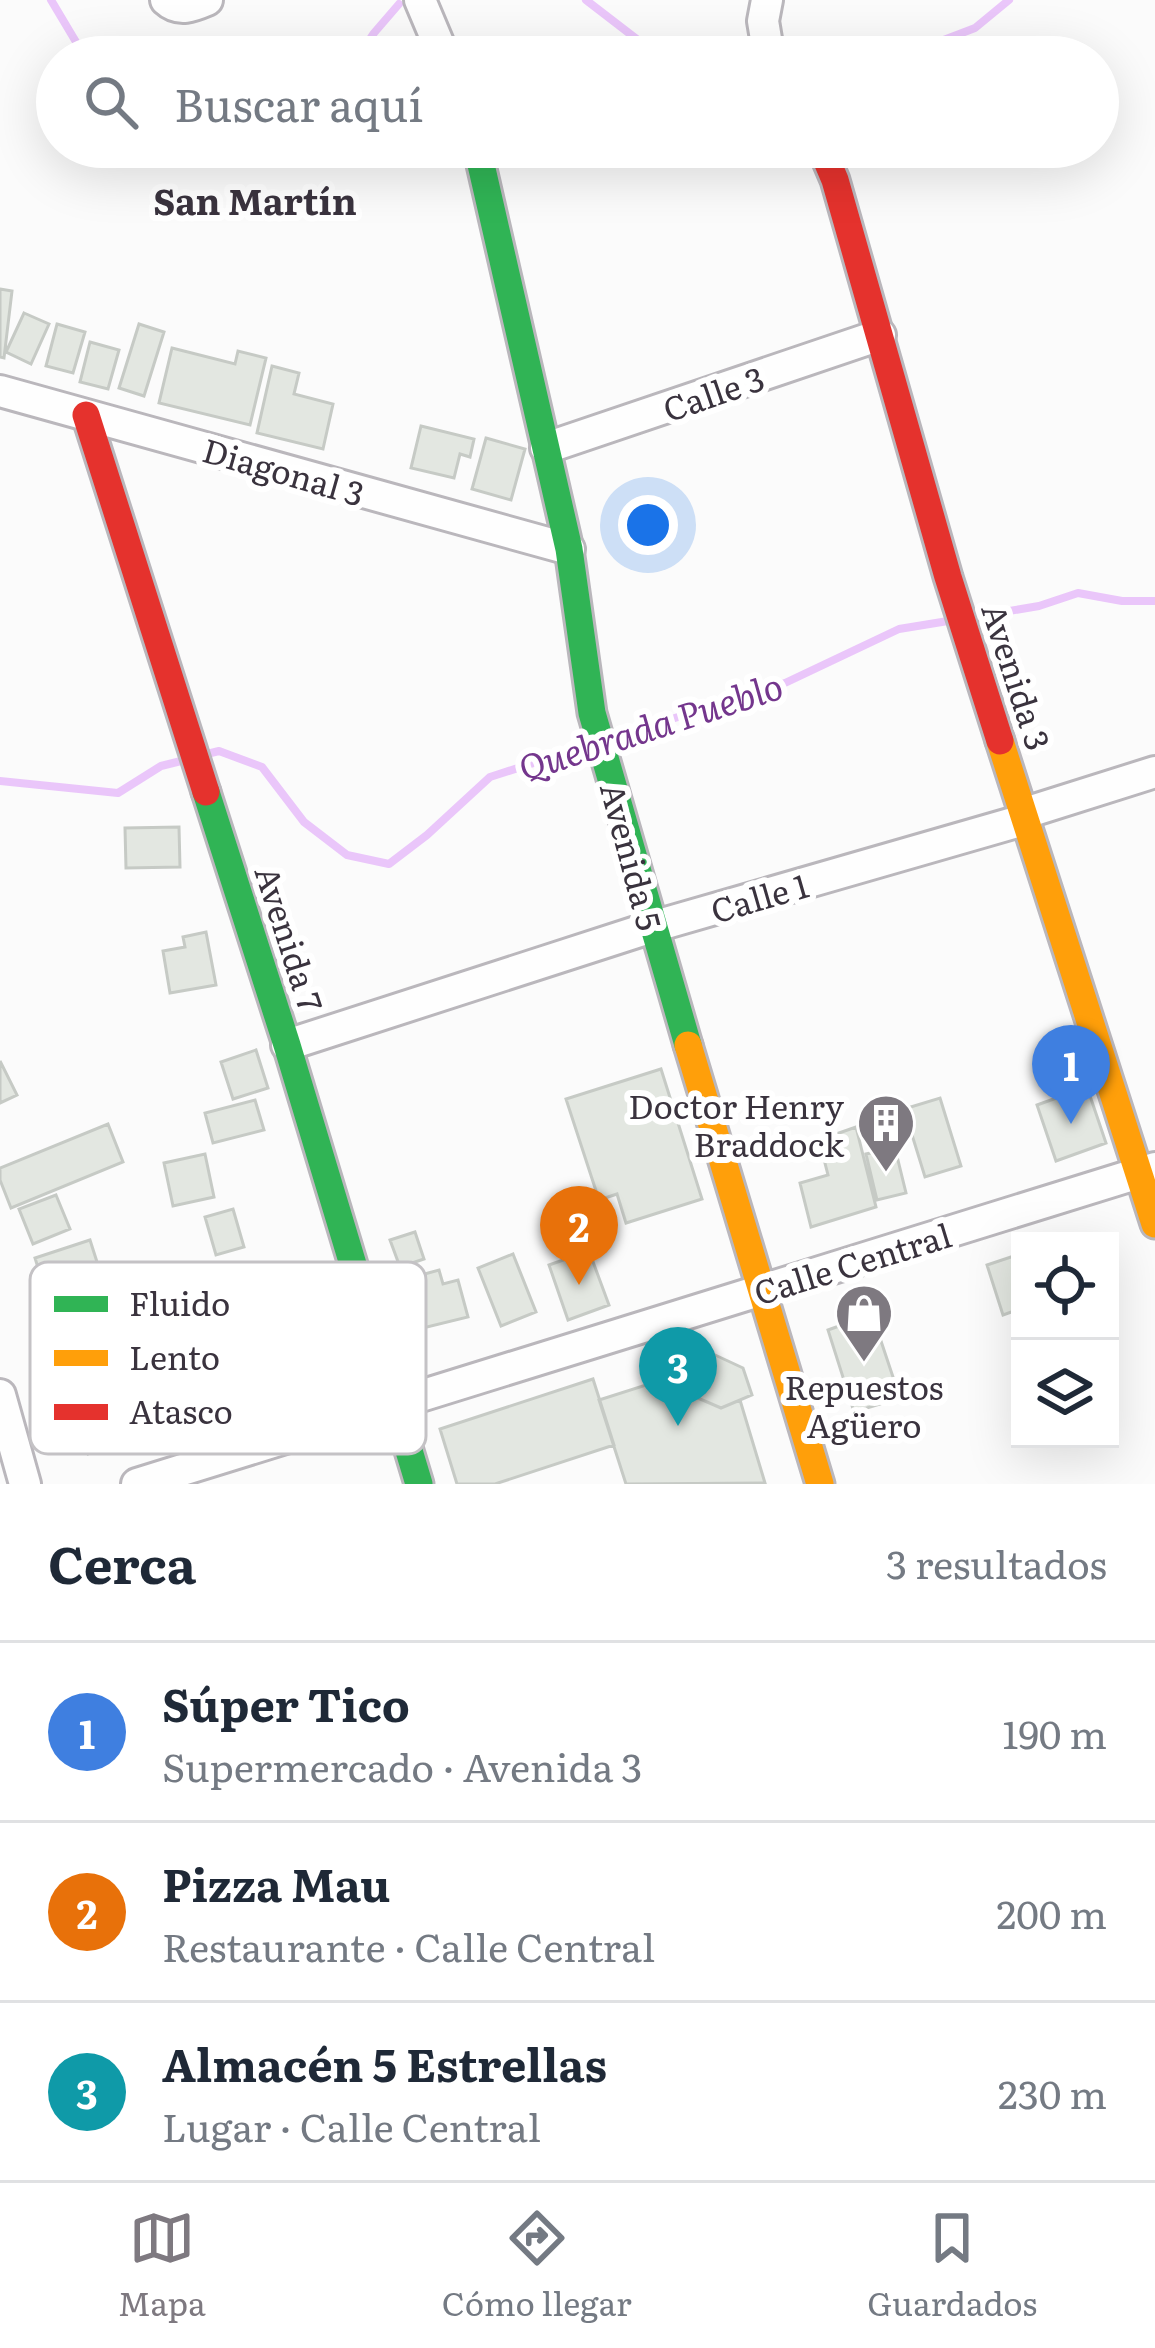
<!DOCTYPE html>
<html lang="es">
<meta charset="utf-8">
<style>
body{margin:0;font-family:Literata,serif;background:#f2f2f3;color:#1f2937}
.controls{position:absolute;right:36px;bottom:36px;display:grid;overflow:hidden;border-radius:0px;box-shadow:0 12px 48px #0002}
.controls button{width:108px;height:108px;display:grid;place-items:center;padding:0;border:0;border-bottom:3px solid #e0e1e3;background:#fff;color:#1f2937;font:60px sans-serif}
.you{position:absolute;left:648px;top:525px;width:42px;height:42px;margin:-30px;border:9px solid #fff;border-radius:50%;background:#1a73e8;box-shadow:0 0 0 18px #1a73e833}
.badge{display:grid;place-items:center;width:78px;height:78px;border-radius:50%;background:#7e7980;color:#fff;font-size:39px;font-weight:700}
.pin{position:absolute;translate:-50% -99px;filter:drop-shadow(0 3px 6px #0008)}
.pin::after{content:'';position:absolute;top:63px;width:42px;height:36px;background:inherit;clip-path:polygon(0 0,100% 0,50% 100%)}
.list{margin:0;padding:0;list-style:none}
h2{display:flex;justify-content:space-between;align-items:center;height:156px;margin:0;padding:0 48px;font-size:51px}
h2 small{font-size:39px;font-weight:400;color:#747a83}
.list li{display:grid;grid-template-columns:78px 1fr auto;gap:36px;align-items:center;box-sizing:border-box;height:180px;padding:0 48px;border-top:3px solid #e0e1e3}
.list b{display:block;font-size:45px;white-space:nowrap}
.list p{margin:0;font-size:39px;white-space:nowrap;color:#747a83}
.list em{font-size:39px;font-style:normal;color:#747a83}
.icon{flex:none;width:66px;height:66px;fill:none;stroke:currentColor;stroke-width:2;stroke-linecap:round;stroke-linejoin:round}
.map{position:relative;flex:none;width:1155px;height:1484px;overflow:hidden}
.search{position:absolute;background:#fff;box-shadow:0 12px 48px #0002;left:36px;right:36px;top:36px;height:132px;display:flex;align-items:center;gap:30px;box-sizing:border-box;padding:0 42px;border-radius:66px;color:#747a83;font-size:45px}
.sheet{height:696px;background:#fff}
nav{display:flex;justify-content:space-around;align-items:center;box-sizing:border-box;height:168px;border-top:3px solid #e0e1e3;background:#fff;font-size:33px;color:#747a83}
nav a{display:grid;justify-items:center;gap:6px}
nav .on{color:#7e7980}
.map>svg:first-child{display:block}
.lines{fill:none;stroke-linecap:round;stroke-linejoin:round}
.stream{stroke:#eac6fa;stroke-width:8}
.building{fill:#e3e7e1;stroke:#c6cac5;stroke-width:3}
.street-casing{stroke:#bab7bc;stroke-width:36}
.fast-casing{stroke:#bab7bc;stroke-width:33}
.slow-casing{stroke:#bab7bc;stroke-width:33}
.jam-casing{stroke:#bab7bc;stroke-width:33}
.street{stroke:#fefefe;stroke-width:30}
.fast{stroke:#30b455;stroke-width:27}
.slow{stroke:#ff9f0a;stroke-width:27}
.jam{stroke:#e5322d;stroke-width:27}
.labels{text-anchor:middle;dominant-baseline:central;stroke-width:12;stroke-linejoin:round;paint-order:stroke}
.street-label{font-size:33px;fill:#3a333e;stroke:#fff}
.poi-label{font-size:33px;fill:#3a333e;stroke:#fff;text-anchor:end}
.neighbourhood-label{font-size:36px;font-weight:bold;fill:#3a333e;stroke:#fff}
.water-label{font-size:36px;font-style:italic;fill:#74368d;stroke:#fff}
.key{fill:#fff;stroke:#c4c2c5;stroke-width:3}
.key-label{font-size:33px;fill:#3a333e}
</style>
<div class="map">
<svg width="1155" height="1484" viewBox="0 0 1155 1484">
<rect width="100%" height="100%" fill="#fbfbfb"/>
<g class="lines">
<path class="stream" d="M51,0L85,57
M586,0L660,57
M358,57L374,33L399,4
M899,57L975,28L1009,0
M974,617L1039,606L1078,593L1122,601H1155
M612,738L785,683L899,629L948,621
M207,754L219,751L262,767L304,822L347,855L389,864L427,835L490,777L586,746
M0,781L118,793L161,766L181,761"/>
</g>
<path class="building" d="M0,289L12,291L4,358L0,357Z
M24,313L49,324L31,364L6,352Z
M57,324L85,332L73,373L46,366Z
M139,324L164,332L144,396L119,388Z
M90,342L119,350L108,389L80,382Z
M172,348L235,364L238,351L266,358L250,425L159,403Z
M272,366L299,373L294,394L333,404L323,449L257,433Z
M421,426L474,439L470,457L460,454L454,478L411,468Z
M486,438L525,449L511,500L472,489Z
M179,827L180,867L126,868L125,828Z
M206,932L216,985L170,993L163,951L185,947L183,937Z
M256,1050L268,1088L233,1099L221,1062Z
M0,1061L17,1095L0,1103Z
M661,1069L702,1199L626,1223L617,1194L599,1200L566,1099Z
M1087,1087L1106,1143L1056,1161L1037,1105Z
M940,1098L961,1166L925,1177L904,1109Z
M255,1100L264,1130L213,1143L205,1113Z
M108,1124L123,1162L11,1208L0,1180V1168Z
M856,1127L876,1207L811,1227L800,1183L828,1175L819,1140Z
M895,1148L906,1193L877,1200L866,1154Z
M205,1154L214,1197L173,1206L164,1163Z
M56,1195L70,1229L33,1244L19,1209Z
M233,1209L244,1247L216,1255L205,1217Z
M415,1232L424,1259L400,1267L390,1240Z
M90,1240L105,1287L79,1295L73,1277L44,1287L35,1258Z
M589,1251L609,1305L568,1320L549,1265Z
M513,1254L536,1312L501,1326L478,1268Z
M1020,1254V1309L1003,1315L987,1265Z
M439,1270L443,1284L458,1280L468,1317L423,1328L410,1278Z
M872,1314L900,1398L854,1412L828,1330Z
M700,1348L743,1368L752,1395L721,1408L679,1390L669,1358Z
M674,1376L679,1390L721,1408L740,1400L765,1483L626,1484L599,1400Z
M593,1379L614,1445L495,1484H457L440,1429Z
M95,1400L114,1441L88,1454L69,1413Z"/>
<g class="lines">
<defs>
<path id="street" d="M166,0C179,12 193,6 207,0
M420,0L444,57
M767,0L763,21L769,57
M0,391L569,549
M546,448L880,335
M1025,813L1155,772
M287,1045L652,927L1027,819
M0,1395L25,1484
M137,1484L1155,1168"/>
<path id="fast" d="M477,147L569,549L592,713L688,1045
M206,792L287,1045L419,1484"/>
<path id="slow" d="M1000,741L1155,1224
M688,1045L820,1484"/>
<path id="jam" d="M821,147L835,180L948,577L1000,741
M86,415L206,792"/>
</defs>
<use href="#street" class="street-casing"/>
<use href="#fast" class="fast-casing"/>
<use href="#slow" class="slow-casing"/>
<use href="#jam" class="jam-casing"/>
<use href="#street" class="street"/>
<use href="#fast" class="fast"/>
<use href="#slow" class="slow"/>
<use href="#jam" class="jam"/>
</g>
<defs>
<symbol id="building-pin" viewBox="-11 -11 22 30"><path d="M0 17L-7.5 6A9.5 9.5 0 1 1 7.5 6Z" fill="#7e7980" stroke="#fff"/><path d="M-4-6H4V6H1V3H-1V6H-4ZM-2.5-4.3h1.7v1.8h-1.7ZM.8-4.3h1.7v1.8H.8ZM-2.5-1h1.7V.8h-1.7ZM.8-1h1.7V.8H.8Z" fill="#fff"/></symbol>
<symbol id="shop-pin" viewBox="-11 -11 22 30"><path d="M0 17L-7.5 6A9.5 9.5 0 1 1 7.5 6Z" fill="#7e7980" stroke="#fff"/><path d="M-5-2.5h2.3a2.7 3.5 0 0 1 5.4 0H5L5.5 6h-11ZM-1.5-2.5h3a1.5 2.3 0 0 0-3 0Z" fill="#fff"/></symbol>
</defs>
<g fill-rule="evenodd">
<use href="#building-pin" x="853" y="1090" width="66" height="90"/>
<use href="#shop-pin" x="831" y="1280" width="66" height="90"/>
</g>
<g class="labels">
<g class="street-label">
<text transform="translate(713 392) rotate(-19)">Calle 3</text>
<text transform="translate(284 470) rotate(16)">Diagonal 3</text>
<text transform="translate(1018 676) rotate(72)">Avenida 3</text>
<text transform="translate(633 856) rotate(75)">Avenida 5</text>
<text transform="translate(759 896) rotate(-16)">Calle 1</text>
<text transform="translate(291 938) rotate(72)">Avenida 7</text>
<text transform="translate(852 1262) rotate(-17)">Calle Central</text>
</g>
<g class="poi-label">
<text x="844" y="1104">Doctor Henry<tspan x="844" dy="38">Braddock</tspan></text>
<text x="864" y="1385" text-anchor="middle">Repuestos<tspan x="864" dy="38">Agüero</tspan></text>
</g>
<g class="neighbourhood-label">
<text x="255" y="199">San Martín</text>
</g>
<g class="water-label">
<text transform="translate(650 725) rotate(-18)">Quebrada Pueblo</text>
</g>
</g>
<rect x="30" y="1262" width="396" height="192" rx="18" class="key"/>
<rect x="54" y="1296" width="54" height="16" fill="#30b455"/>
<rect x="54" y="1350" width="54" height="16" fill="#ff9f0a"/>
<rect x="54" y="1404" width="54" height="16" fill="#e5322d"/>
<g class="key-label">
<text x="129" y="1316">Fluido</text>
<text x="129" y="1370">Lento</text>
<text x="129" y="1424">Atasco</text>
</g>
</svg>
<div class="controls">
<button><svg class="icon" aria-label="locate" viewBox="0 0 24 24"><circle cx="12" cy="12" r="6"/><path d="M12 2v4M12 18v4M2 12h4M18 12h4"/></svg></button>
<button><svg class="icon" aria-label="layers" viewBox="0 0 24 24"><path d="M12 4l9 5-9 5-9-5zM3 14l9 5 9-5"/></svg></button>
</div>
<div class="you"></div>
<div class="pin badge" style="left:1071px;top:1124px;background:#3f7fe0">1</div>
<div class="pin badge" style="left:579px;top:1285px;background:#e8710a">2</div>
<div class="pin badge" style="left:678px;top:1426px;background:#0f9aa8">3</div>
<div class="search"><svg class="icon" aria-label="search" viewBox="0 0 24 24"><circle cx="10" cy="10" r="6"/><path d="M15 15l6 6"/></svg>Buscar aquí</div>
</div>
<section class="sheet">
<h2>Cerca<small>3 resultados</small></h2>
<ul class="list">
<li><span class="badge" style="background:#3f7fe0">1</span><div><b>Súper Tico</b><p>Supermercado · Avenida 3</p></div><em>190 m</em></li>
<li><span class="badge" style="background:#e8710a">2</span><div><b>Pizza Mau</b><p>Restaurante · Calle Central</p></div><em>200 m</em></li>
<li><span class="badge" style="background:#0f9aa8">3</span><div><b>Almacén 5 Estrellas</b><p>Lugar · Calle Central</p></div><em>230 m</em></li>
</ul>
</section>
<nav>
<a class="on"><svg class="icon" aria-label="map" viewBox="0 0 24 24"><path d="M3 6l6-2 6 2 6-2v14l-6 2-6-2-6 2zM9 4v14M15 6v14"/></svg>Mapa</a>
<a><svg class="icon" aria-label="directions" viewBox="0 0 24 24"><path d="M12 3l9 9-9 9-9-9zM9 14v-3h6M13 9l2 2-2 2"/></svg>Cómo llegar</a>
<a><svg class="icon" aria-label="saved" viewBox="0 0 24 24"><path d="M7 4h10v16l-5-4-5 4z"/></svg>Guardados</a>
</nav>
